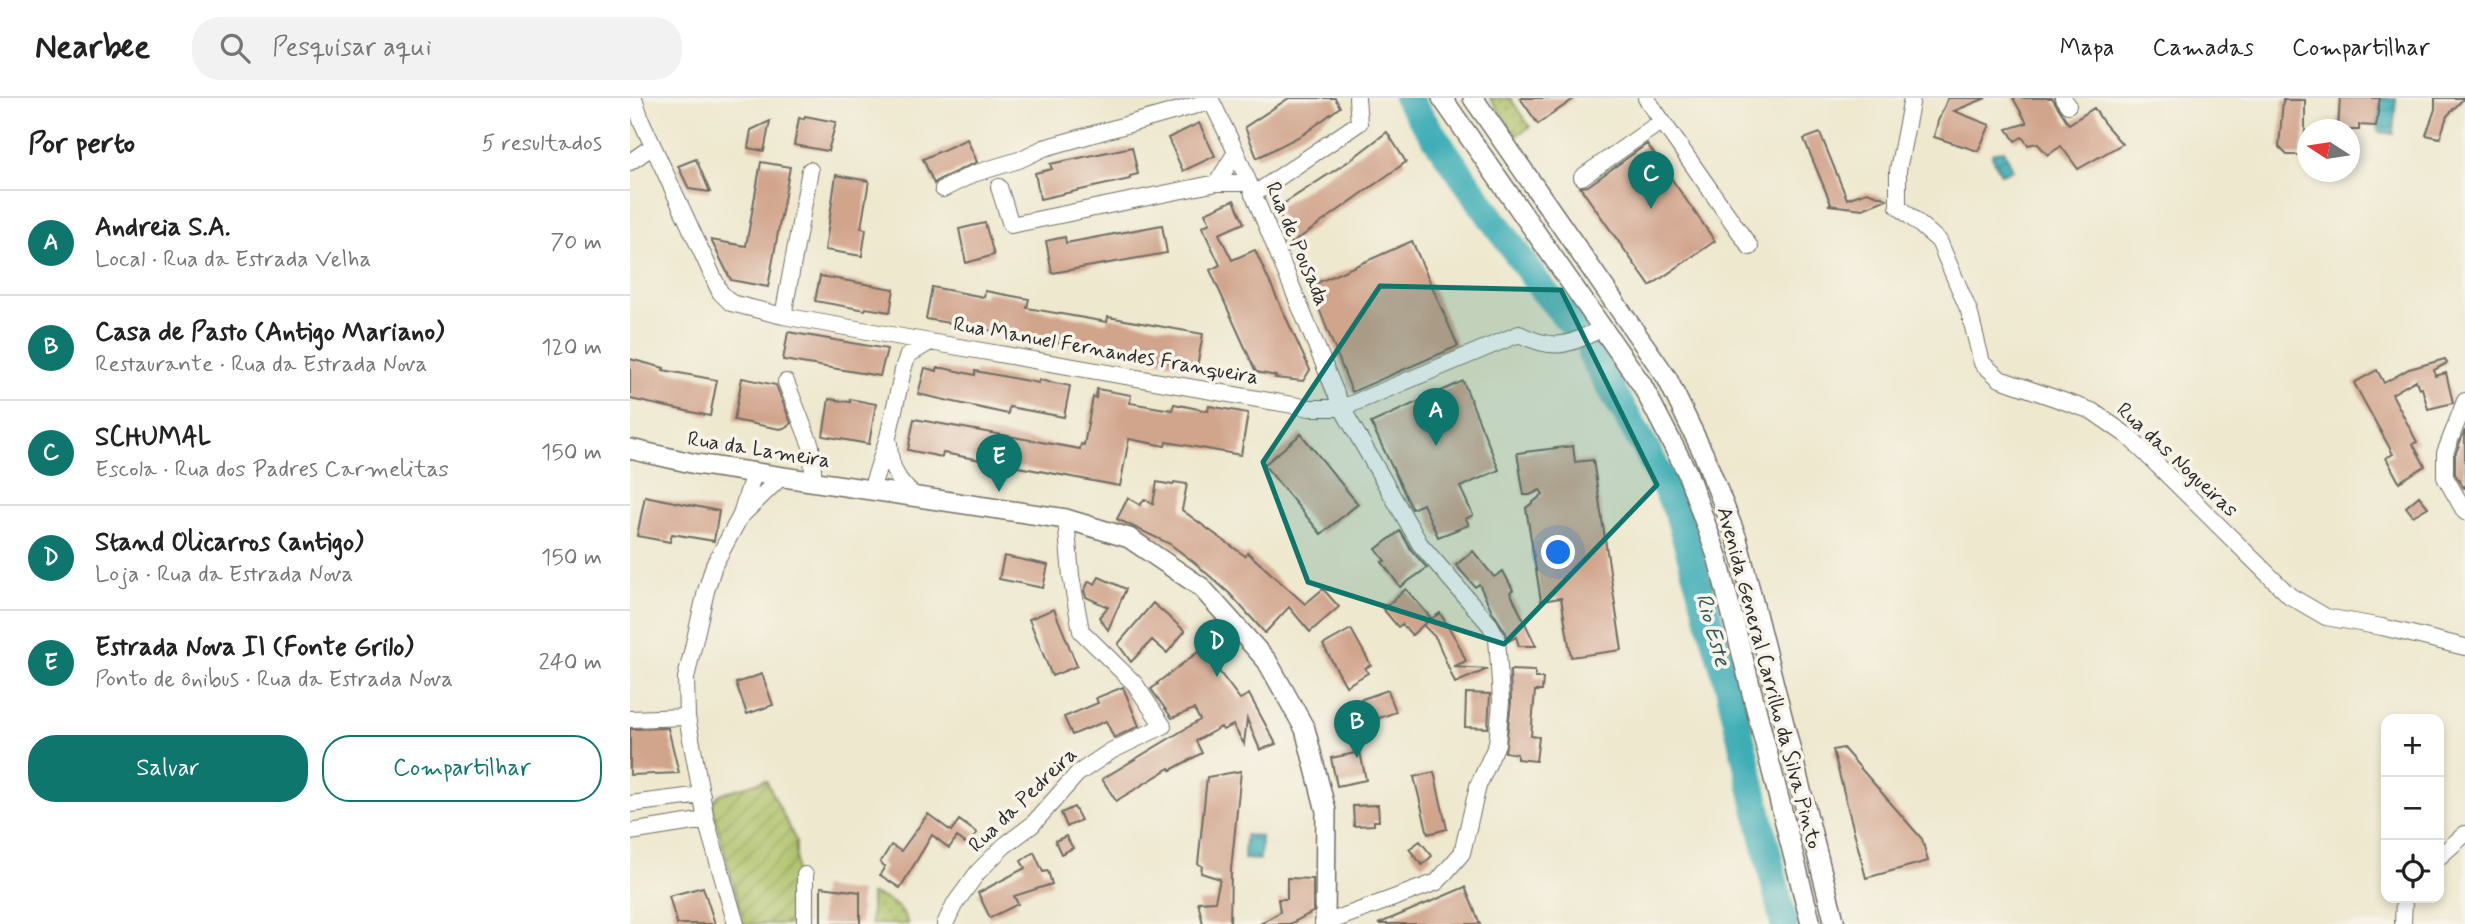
<!DOCTYPE html>
<html lang="pt">
<meta charset="utf-8">
<style>
body{margin:0;font-family:Mynerve,sans-serif;background:#f2f2f2;color:#222}
.controls{position:absolute;right:21px;bottom:21px;display:grid;overflow:hidden;border-radius:14px;box-shadow:0 4px 10px #0003}
.controls button{width:63px;height:63px;display:grid;place-items:center;padding:0;border:0;border-bottom:2px solid #e0e0e0;background:#fff;color:#222;font:35px sans-serif}
.compass{position:absolute;left:1667px;top:21px;width:63px;height:63px;border-radius:50%;background:#fff;box-shadow:0 4px 10px #0003;rotate:282deg}
.you{position:absolute;left:929px;top:455px;width:24px;height:24px;margin:-18px;border:5px solid #fff;border-radius:50%;background:#1a73e8;box-shadow:0 0 0 10px #1a73e833}
.badge{display:grid;place-items:center;width:46px;height:46px;border-radius:50%;background:#0f766e;color:#fff;font-size:23px;font-weight:700}
.pin{position:absolute;translate:-50% -58px;filter:drop-shadow(0 2px 4px #0008)}
.pin::after{content:'';position:absolute;top:37px;width:24px;height:21px;background:inherit;clip-path:polygon(0 0,100% 0,50% 100%)}
.list{margin:0;padding:0;list-style:none}
h2{display:flex;justify-content:space-between;align-items:center;height:91px;margin:0;padding:0 28px;font-size:30px}
h2 small{font-size:23px;font-weight:400;color:#767676}
.list li{display:grid;grid-template-columns:46px 1fr auto;gap:21px;align-items:center;box-sizing:border-box;height:105px;padding:0 28px;border-top:2px solid #e0e0e0}
.list b{display:block;font-size:26px;white-space:nowrap}
.list p{margin:0;font-size:23px;white-space:nowrap;color:#767676}
.list em{font-size:23px;font-style:normal;color:#767676}
.actions{display:flex;gap:14px;padding:21px 28px}
.actions a{flex:1;padding:16px 0;border:2px solid #0f766e;border-radius:28px;text-align:center;font-size:24px;color:#0f766e}
.actions .main{background:#0f766e;color:#fff}
.icon{flex:none;width:38px;height:38px;fill:none;stroke:currentColor;stroke-width:2;stroke-linecap:round;stroke-linejoin:round}
.map{position:relative;flex:none;width:1835px;height:826px;overflow:hidden}
header{display:flex;align-items:center;gap:42px;box-sizing:border-box;height:98px;padding:0 35px;background:#fff;border-bottom:2px solid #e0e0e0}
header strong{font-size:33px}
nav{display:flex;gap:38px;margin-inline-start:auto;font-size:24px}
.search{width:490px;height:63px;background:#f2f2f2;display:flex;align-items:center;gap:18px;box-sizing:border-box;padding:0 24px;border-radius:28px;color:#767676;font-size:26px}
main{display:flex}
aside{flex:1;background:#fff}
.map>svg:first-child{display:block}
.grass{fill:url(#grass-dots);stroke:#6b7547;stroke-width:2}
.garden{fill:url(#garden-furrows);stroke:#6b7547;stroke-width:2}
.water{fill:url(#water-waves);stroke:#346c70;stroke-width:2}
.lines{fill:none;stroke-linecap:round;stroke-linejoin:round}
.river{stroke:#3cadb6;stroke-width:28}
.building{fill:#d1a48c}
.minor-casing{stroke:#6f6d64;stroke-width:18}
.major-casing{stroke:#6f6d64;stroke-width:22}
.minor{stroke:#fff;stroke-width:16}
.major{stroke:#fff;stroke-width:19}
.marked{fill:#0f766e;fill-opacity:0.2;stroke:#0f766e;stroke-width:5;stroke-linejoin:round}
.labels{text-anchor:middle;dominant-baseline:central;stroke-width:7;stroke-linejoin:round;paint-order:stroke}
.street-label{font-size:21px;fill:#2b2b2b;stroke:#f7f3e8}
.water-label{font-size:23px;font-style:italic;fill:#31585c;stroke:#f7f3e8}
</style>
<header>
<strong>Nearbee</strong>
<div class="search"><svg class="icon" aria-label="search" viewBox="0 0 24 24"><circle cx="10" cy="10" r="6"/><path d="M15 15l6 6"/></svg>Pesquisar aqui</div>
<nav><a>Mapa</a><a>Camadas</a><a>Compartilhar</a></nav>
</header>
<main>
<aside>
<h2>Por perto<small>5 resultados</small></h2>
<ul class="list">
<li><span class="badge">A</span><div><b>Andreia S.A.</b><p>Local · Rua da Estrada Velha</p></div><em>70 m</em></li>
<li><span class="badge">B</span><div><b>Casa de Pasto (Antigo Mariano)</b><p>Restaurante · Rua da Estrada Nova</p></div><em>120 m</em></li>
<li><span class="badge">C</span><div><b>SCHUMAL</b><p>Escola · Rua dos Padres Carmelitas</p></div><em>150 m</em></li>
<li><span class="badge">D</span><div><b>Stand Olicarros (antigo)</b><p>Loja · Rua da Estrada Nova</p></div><em>150 m</em></li>
<li><span class="badge">E</span><div><b>Estrada Nova II (Fonte Grilo)</b><p>Ponto de ônibus · Rua da Estrada Nova</p></div><em>240 m</em></li>
</ul>
<div class="actions"><a class="main">Salvar</a><a>Compartilhar</a></div>
</aside>
<div class="map">
<svg width="1835" height="826" viewBox="0 0 1835 826">
<defs>
<pattern id="grass-dots" width="8" height="8" patternUnits="userSpaceOnUse" patternTransform="scale(1.75)"><rect width="8" height="8" fill="#abbf63"/><path d="M2 2h.1M6 6h.1" fill="none" stroke="#8b9b52" stroke-width="1.8" stroke-linecap="round"/></pattern>
<pattern id="garden-furrows" width="10" height="10" patternUnits="userSpaceOnUse" patternTransform="scale(1.75)"><rect width="10" height="10" fill="#abbf63"/><path d="M-1 1l2-2M0 10L10 0M9 11l2-2" fill="none" stroke="#8b9b52"/></pattern>
<pattern id="water-waves" width="16" height="10" patternUnits="userSpaceOnUse" patternTransform="scale(1.75)"><rect width="16" height="10" fill="#3cadb6"/><path d="M0 5q4-4 8 0t8 0" fill="none" stroke="#338d94"/></pattern>
</defs>
<rect width="100%" height="100%" fill="#f7f3e8"/>
<filter id="ink" filterUnits="userSpaceOnUse"><feTurbulence type="fractalNoise" baseFrequency=".0143" numOctaves="2"/><feDisplacementMap in="SourceGraphic" scale="14" xChannelSelector="R" yChannelSelector="G"/><feConvolveMatrix kernelMatrix="1 2 1 2 8 2 1 2 1" color-interpolation-filters="sRGB"/></filter>
<filter id="wash" filterUnits="userSpaceOnUse"><feTurbulence type="fractalNoise" baseFrequency=".00686" numOctaves="4" result="noise"/><feDisplacementMap in="SourceGraphic" scale="28" xChannelSelector="R" yChannelSelector="G"/><feGaussianBlur stdDeviation="1.57" result="paint"/><feColorMatrix in="noise" values="0 0 0 0 0 0 0 0 0 0 0 0 0 0 0 0 0 1.4 0 .05"/><feComposite in="paint" operator="in"/></filter>
<g filter="url(#wash)">
<rect width="100%" height="100%" fill="#eee8ce"/>
<path class="grass" d="M860,0H880L900,29L886,38Z
M241,796C257,800 273,809 278,826H241Z"/>
<path class="garden" d="M136,682L166,743V826H114L83,712V703L90,696Z"/>
<path class="water" d="M1750,0L1766,1L1763,36L1749,34L1747,24Z
M1374,52L1383,72L1371,76L1362,58L1363,55Z
M615,737L631,738L630,762L614,761Z"/>
<g class="lines">
<path class="river" d="M777,0L912,191L943,227
M961,256L1019,356L1048,415L1098,585L1154,826"/>
</g>
<g id="blocks">
<path class="building" d="M659,0H705L710,9L674,36L627,60L615,29Z
M890,0H945L908,26Z
M1318,0H1356L1324,13L1360,27L1348,53L1304,39L1308,23Z
M1383,0H1422L1439,26L1464,10L1473,24L1492,46L1448,71L1431,48L1418,57L1407,45L1398,47L1392,39L1385,43L1377,31L1397,25Z
M1710,0H1750L1746,28L1729,27V32H1708Z
M1805,0H1834L1817,18L1810,40L1796,37L1805,11Z
M1653,2H1675V34L1670,57H1657L1649,49Z
M175,18L206,24L198,53L164,47L169,20L174,21Z
M140,23L134,53L118,50L121,32Z
M569,25L585,58L553,73L538,40Z
M757,34L776,64L661,146L647,110L719,63Z
M1190,35L1217,101L1237,94L1257,101L1233,111L1198,107L1201,106L1174,41Z
M337,41L347,64L308,82L304,86L293,61Z
M1017,46L1085,143L1020,188L950,89L958,88Z
M502,49L508,76L500,78V81L410,101L405,75L422,71L420,66Z
M66,61L80,94L59,91L48,68Z
M131,64L160,69L138,189L101,182L81,142L116,148Z
M206,77L239,83L231,130L236,131L232,158L195,152Z
M604,102L614,125L589,136L602,162L625,152L680,272L673,283L645,280L646,278L626,274L580,172L590,167L572,129L580,125L575,115Z
M355,125L364,157L336,165L329,131Z
M532,127L537,155L422,175L416,143L435,139L436,145Z
M782,143L828,248L722,294L680,188Z
M190,178L264,191L260,214L236,210L235,212L185,203Z
M302,189L354,199L355,193L399,201L397,210L477,224L478,219L573,236L567,269L296,221Z
M158,234L257,251L250,278L153,262Z
M0,261L34,270L33,272L87,282L80,318L0,301Z
M1815,261L1817,265L1804,272L1805,278L1816,275L1823,305L1798,311L1792,290L1789,291L1786,282L1762,296L1787,344L1783,346L1795,368L1769,384L1756,360L1763,356L1724,285L1747,272L1754,285L1779,271Z
M295,270L307,273V270H313L345,277V273L409,285V282L440,288L434,319L379,309L378,316L288,296Z
M112,280L146,287L161,325L157,329L150,331L104,322Z
M833,283L869,372L830,389L843,417L836,421L839,427L808,439L793,406L782,411L741,325Z
M467,291L501,297L500,305L542,312L544,306L578,313L579,308L618,315L611,357L554,347L536,344L535,348L499,341L490,388L313,355L312,359L278,352L284,321L450,351L451,346L454,347L463,299L466,300Z
M199,301L220,304V301L246,306L239,346L193,338Z
M1835,332V390H1834L1825,376V357Z
M671,336L728,406L691,436L634,367Z
M943,348L945,364L963,362L992,552L941,559L931,500L911,503L896,410L913,396L910,392L900,397H894L887,355Z
M527,384L543,387L544,384L557,386L552,412L615,458L618,455L675,506L693,491L709,509L680,534L659,509L635,535L600,496L565,465L540,446L487,421L498,400L510,407L515,401L523,406Z
M15,398L89,413L84,443L42,436L40,444L7,438Z
M1789,398L1798,409L1783,418L1776,409Z
M770,433L782,453L797,470L770,489L752,464L755,463L746,451Z
M843,453L864,479L873,473L883,492L880,494L906,548H889L886,539L878,543L876,535L862,513L849,486L845,489L826,467Z
M374,458L418,467L413,490L369,481Z
M469,479L496,491L478,532L469,519L478,509L456,499L454,493L459,483L465,486Z
M776,491L801,520L782,537L772,526L768,529L753,511Z
M523,505L555,533L537,555L522,542L501,564L488,546Z
M424,511L447,568L422,578L399,521Z
M810,515L828,545L836,563L823,569L858,571L825,585L806,540L793,527Z
M721,531L741,567L735,570L738,575L716,588L693,547Z
M572,551L610,601L619,596L646,646L630,652L617,621L614,646L603,627L593,632L591,629L566,643L572,655L541,672L540,670L486,703L472,681L570,622L564,611L542,620L521,591L528,586L527,585Z
M880,572L905,573V580H913L912,593H905L901,638L909,639L906,663L887,661V656L875,654L881,605Z
M132,576L143,607L117,616L106,585Z
M493,589L509,628L484,640L476,623L442,637L434,619L468,605L466,600Z
M758,592L766,614L730,627L724,604Z
M836,595L860,596L858,630L835,629Z
M38,630L49,675L0,677V631Z
M1213,650L1292,741L1298,763L1236,780L1203,652Z
M730,654L736,682L707,688L701,660Z
M611,673L601,772L600,826H573L568,804L585,803L590,781L571,775L572,768L568,766L577,679Z
M804,674L817,731L798,736L784,679Z
M748,707L749,723H744V727L724,728L723,708Z
M444,709L451,722L437,729L431,715Z
M298,716L321,733L329,722L347,735L338,747L327,739L319,750L302,737L270,790L250,777L255,768L250,765L261,747L271,753Z
M436,738L443,750L431,756L425,743Z
M790,743L802,758L792,767L779,751Z
M404,754L413,774L418,773L422,786L384,798L388,806L360,820L348,795L395,770L391,763Z
M657,780L683,781V814L660,826H630L650,814L648,801H657Z
M73,789L85,826H47L39,798Z
M191,789L230,794V826H191Z
M835,789L850,826H748L807,801Z"/>
</g>
</g>
<g filter="url(#ink)">
<use href="#blocks" fill-opacity="0" stroke="#6f6d64" stroke-width="2"/>
<g class="lines">
<defs>
<path id="minor" d="M4,0L11,22L90,194L101,205L153,218
M580,0L606,54L712,310L790,446L860,527L867,540L870,584L871,604L867,646L848,688L832,755L807,784L693,826
M1016,0L1120,149
M1282,0L1268,72V108L1309,143L1339,213L1352,265L1370,281L1462,313L1498,338L1660,498L1696,519L1752,529L1835,549
M1433,0L1438,7
M0,64L23,48
M180,72L153,218L300,244
M952,79L1032,23
M587,85L606,54
M369,89L381,127L587,85H619
M313,91L343,76L389,62L414,50L581,3
M623,97L729,25L727,0
M156,284L181,348L184,384
M1835,303L1815,355V379L1835,414
M259,345C260,370 267,383 285,398
M241,392L258,339L274,268L278,257L300,244L680,310H712L889,236C926,254 938,247 973,230
M111,416L124,375
M0,621L57,619
M0,706L72,697
M0,734L76,722
M1809,759L1835,736
M106,826L76,722L57,619L56,580L76,493L84,467L110,419L151,379
M175,826V777
M315,826L324,807L348,774L374,748L402,727L447,676L481,653L533,628L505,586L451,533L441,478L436,421
M1773,826L1774,800"/>
<path id="major" d="M812,0L1012,287L1057,374L1087,458L1181,826
M843,0L1037,280L1074,357L1107,441L1205,826
M0,351L66,366L436,421L499,440L571,489L637,563L675,631L696,713L695,826"/>
</defs>
<use href="#minor" class="minor-casing"/>
<use href="#major" class="major-casing"/>
<use href="#minor" class="minor"/>
<use href="#major" class="major"/>
</g>
</g>
<path class="marked" d="M750,188L931,192L1027,387L874,546L678,484L633,364Z"/>
<g class="labels">
<g class="street-label">
<text transform="translate(667 146) rotate(67)">Rua de Pousada</text>
<text transform="translate(476 253) rotate(10)">Rua Manuel Fernandes Franqueira</text>
<text transform="translate(129 352) rotate(9)">Rua da Lameira</text>
<text transform="translate(1547 362) rotate(43)">Rua das Nogueiras</text>
<text transform="translate(1139 580) rotate(75)">Avenida General Carrilho da Silva Pinto</text>
<text transform="translate(393 702) rotate(-44)">Rua da Pedreira</text>
</g>
<g class="water-label">
<text transform="translate(1082 532) rotate(74)">Rio Este</text>
</g>
</g>
</svg>
<div class="controls">
<button>+</button>
<button>−</button>
<button><svg class="icon" aria-label="locate" viewBox="0 0 24 24"><circle cx="12" cy="12" r="6"/><path d="M12 2v4M12 18v4M2 12h4M18 12h4"/></svg></button>
</div>
<svg class="compass" viewBox="-18 -18 36 36"><path d="M0-13l5 13h-10z" fill="#e53935"/><path d="M0 13l5-13h-10z" fill="#767676"/></svg>
<div class="you"></div>
<div class="pin badge" style="left:806px;top:348px">A</div>
<div class="pin badge" style="left:727px;top:660px">B</div>
<div class="pin badge" style="left:1021px;top:111px">C</div>
<div class="pin badge" style="left:587px;top:579px">D</div>
<div class="pin badge" style="left:369px;top:394px">E</div>
</div>
</main>
